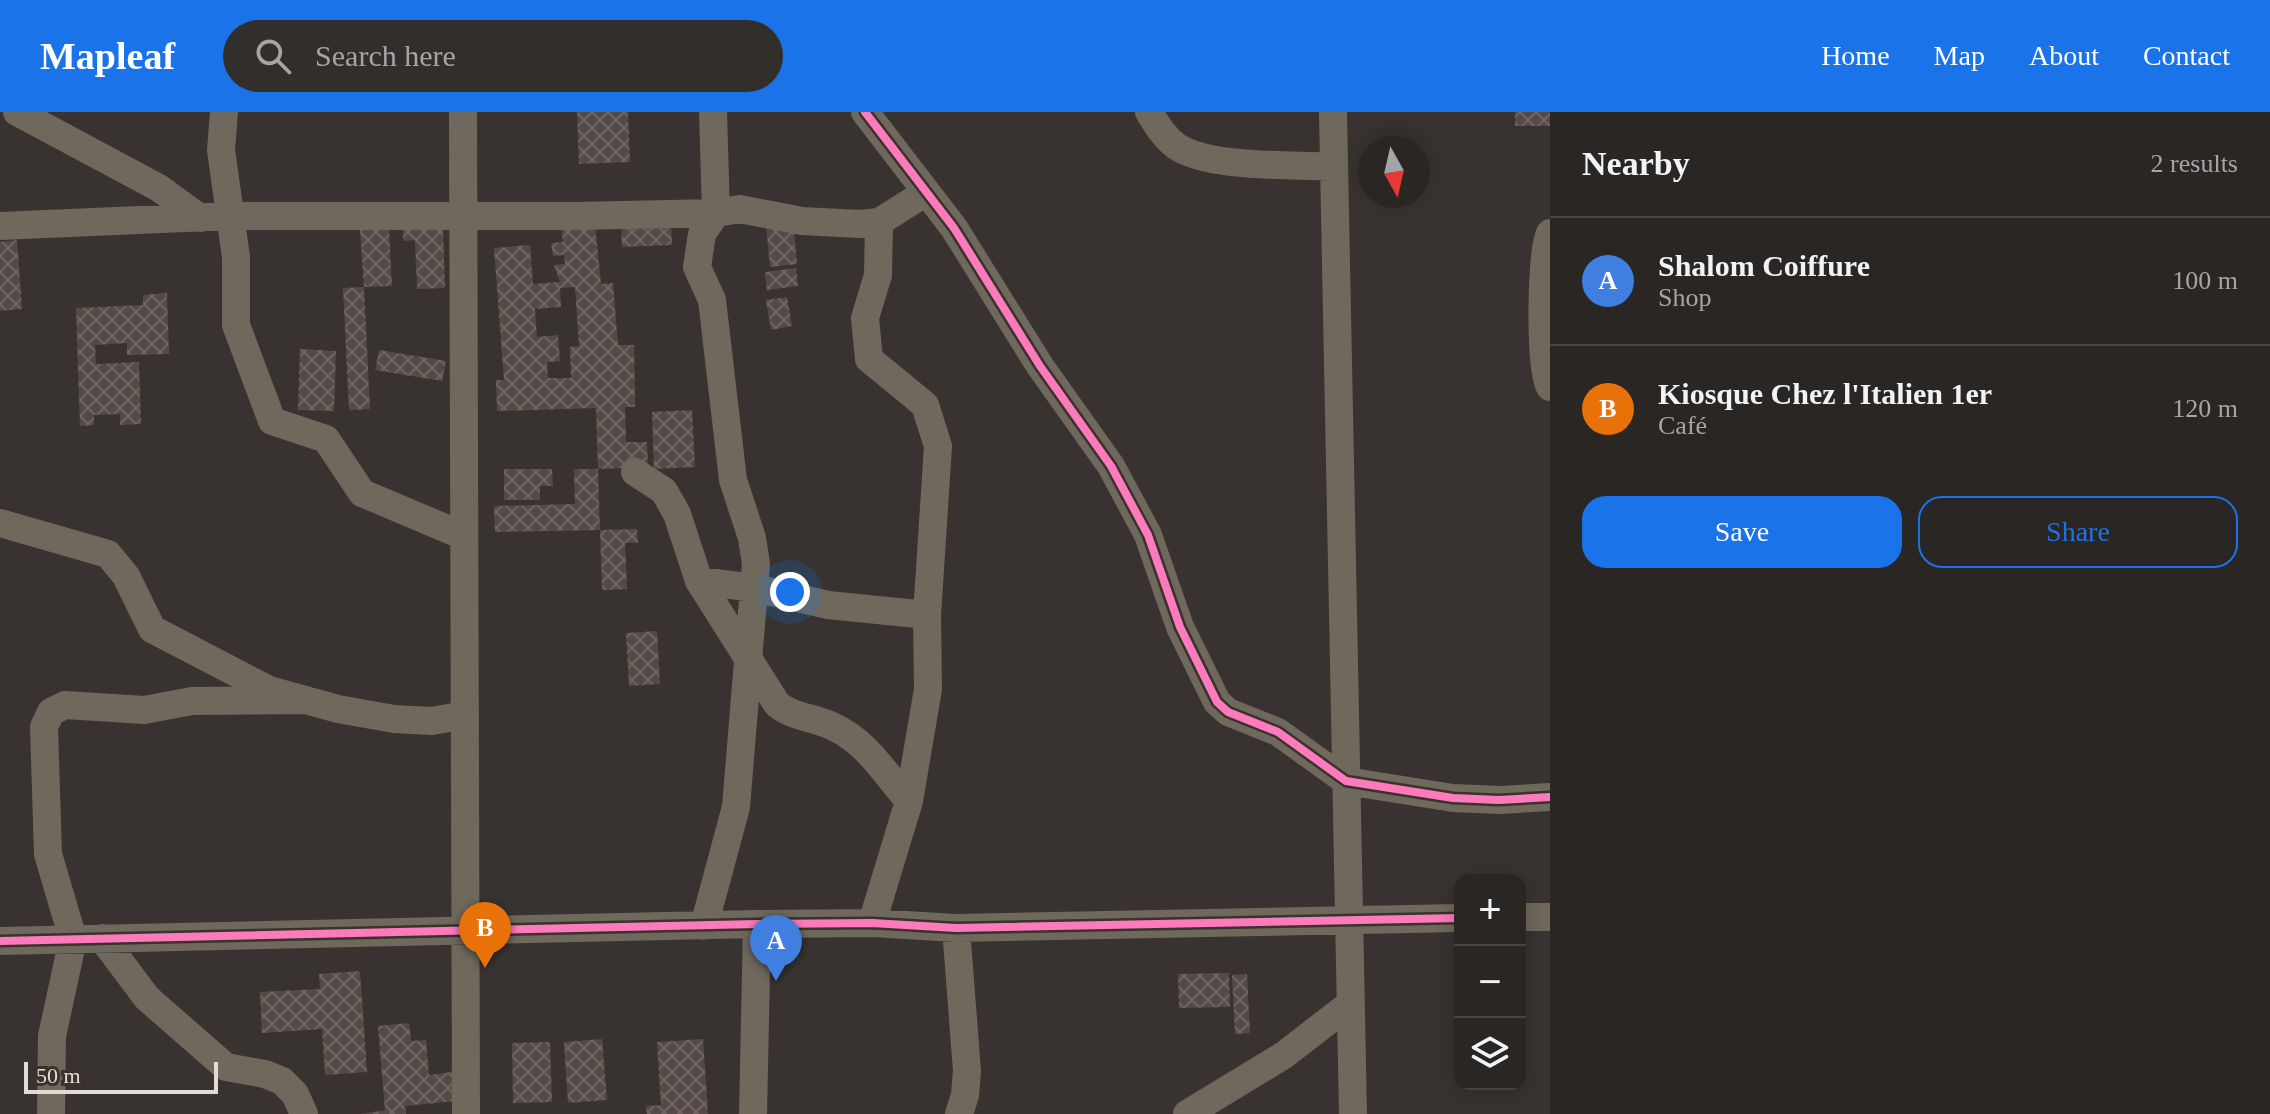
<!DOCTYPE html>
<meta charset="utf-8">
<style>
body{margin:0;font-family:"Times New Roman",serif;background:#322e2c;color:#f1f3f6}
.controls{position:absolute;right:24px;bottom:24px;display:grid;overflow:hidden;border-radius:16px;box-shadow:0 4px 20px #0003}
.controls button{width:72px;height:72px;display:grid;place-items:center;padding:0;border:0;border-bottom:2px solid #464341;background:#2a2624;color:#f1f3f6;font:40px sans-serif}
.compass{position:absolute;left:1358px;top:24px;width:72px;height:72px;border-radius:50%;background:#2a2624;box-shadow:0 4px 20px #0003;rotate:172deg}
.scale{position:absolute;left:24px;bottom:20px;width:194px;box-sizing:border-box;padding-left:8px;border:4px solid #e1dbd7;border-top:0;font-size:22px;line-height:28px;white-space:nowrap;color:#e1dbd7;-webkit-text-stroke:6px #3b322c;paint-order:stroke}
.you{position:absolute;left:790px;top:480px;width:28px;height:28px;margin:-20px;border:6px solid #fff;border-radius:50%;background:#1a73e8;box-shadow:0 0 0 12px #1a73e833}
.badge{display:grid;place-items:center;width:52px;height:52px;border-radius:50%;background:#1a73e8;color:#fff;font-size:26px;font-weight:700}
.pin{position:absolute;translate:-50% -66px;filter:drop-shadow(0 2px 4px #0008)}
.pin::after{content:'';position:absolute;top:42px;width:28px;height:24px;background:inherit;clip-path:polygon(0 0,100% 0,50% 100%)}
.list{margin:0;padding:0;list-style:none}
h2{display:flex;justify-content:space-between;align-items:center;height:104px;margin:0;padding:0 32px;font-size:34px}
h2 small{font-size:26px;font-weight:400;color:#a5a5a6}
.list li{display:grid;grid-template-columns:52px 1fr auto;gap:24px;align-items:center;box-sizing:border-box;height:128px;padding:0 32px;border-top:2px solid #464341}
.list b{display:block;font-size:30px;white-space:nowrap}
.list p{margin:0;font-size:26px;white-space:nowrap;color:#a5a5a6}
.list em{font-size:26px;font-style:normal;color:#a5a5a6}
.actions{display:flex;gap:16px;padding:24px 32px}
.actions a{flex:1;padding:18px 0;border:2px solid #1a73e8;border-radius:24px;text-align:center;font-size:28px;color:#1a73e8}
.actions .main{background:#1a73e8;color:#fff}
.icon{flex:none;width:44px;height:44px;fill:none;stroke:currentColor;stroke-width:2;stroke-linecap:round;stroke-linejoin:round}
.map{position:relative;flex:none;width:1550px;height:1002px;overflow:hidden}
header{display:flex;align-items:center;gap:48px;box-sizing:border-box;height:112px;padding:0 40px;background:#1a73e8;color:#fff}
header strong{font-size:38px}
nav{display:flex;gap:44px;margin-inline-start:auto;font-size:28px}
.search{width:560px;height:72px;background:#322e2c;display:flex;align-items:center;gap:20px;box-sizing:border-box;padding:0 28px;border-radius:44px;color:#a5a5a6;font-size:30px}
main{display:flex}
aside{flex:1;background:#2a2624}
.map>svg:first-child{display:block}
.building{fill:url(#building-cross-hatch);fill-rule:evenodd}
.lines{fill:none;stroke-linecap:round;stroke-linejoin:round}
.street{stroke:#6f685c;stroke-width:28}
.cycleway-casing{stroke:#3b322c;stroke-width:13}
.cycleway{stroke:#fd7abc;stroke-width:8}
</style>
<header>
<strong>Mapleaf</strong>
<div class="search"><svg class="icon" aria-label="search" viewBox="0 0 24 24"><circle cx="10" cy="10" r="6"/><path d="M15 15l6 6"/></svg>Search here</div>
<nav><a>Home</a><a>Map</a><a>About</a><a>Contact</a></nav>
</header>
<main>
<div class="map">
<svg width="1550" height="1002" viewBox="0 0 1550 1002">
<defs>
<pattern id="building-cross-hatch" width="8" height="8" patternUnits="userSpaceOnUse" patternTransform="scale(2)"><rect width="8" height="8" fill="#564a47"/><path d="M0 0l8 8M0 8l8-8" fill="none" stroke="#6e6461"/></pattern>
</defs>
<rect width="100%" height="100%" fill="#383330"/>
<path class="building" d="M577,0H628L630,50L579,52Z
M1515,0H1550V14H1515Z
M671,108L672,133L622,135L621,111Z
M793,110L797,152L770,155L766,113Z
M595,112L601,172L613,171L618,233H634L635,295H625L626,330H647L648,355L598,357L600,418L495,420L494,394L575,392L574,357H598L596,296L497,299L496,268H504L494,136L530,133L533,172L560,170L554,153L565,152L564,143L553,144L551,131L563,130L561,115ZM575,175L579,234L570,235L571,266H548L547,250L560,249L558,223L537,225L535,197L561,195L560,176Z
M443,116L445,176L417,177L415,128L403,129V117Z
M389,117L392,174L364,175L360,118Z
M17,128L22,197L0,199V130Z
M796,156L798,174L767,178L765,160Z
M364,175L370,297L349,298L343,176Z
M167,181L169,242L127,243V231L95,233L96,252L139,250L141,312L120,313V302L94,303V313L80,314L76,196L143,193V183Z
M787,185L792,214L771,218L766,188Z
M300,237L336,239L334,299L298,298Z
M379,238L446,249L442,269L375,258Z
M692,298L695,355L654,357L652,300Z
M504,357H552L553,374H540V388H504Z
M637,417L638,431H625L627,477L602,478L600,418Z
M657,519L660,572L629,574L626,521Z
M360,859L367,960L325,963L322,917L262,921L260,880L320,877L319,862Z
M1229,861L1230,895L1179,896L1178,862Z
M1247,862L1250,921L1235,922L1232,863Z
M409,911L411,929L426,928L429,963L452,960L455,989L405,994L406,1002H361L385,998L378,914Z
M602,927L607,988L568,991L564,930Z
M703,927L708,1002H647L646,994L661,993L657,930Z
M550,930L552,990L513,991L512,931Z"/>
<g class="lines">
<path class="street" d="M17,0L159,76L200,106
M224,0L221,38L236,145V213L272,309L326,327L362,381L464,424
M463,0L466,1002
M865,0L954,116L1040,254L1111,354L1148,423L1180,515L1217,590L1228,600L1278,620L1346,669L1453,686L1499,688L1550,685
M1149,0C1157,13 1164,25 1176,34C1210,57 1293,52 1334,55
M1333,0L1353,1002
M0,114L231,104H575L716,101L740,97L802,109L860,112L879,110L925,81
M1550,121C1541,139 1539,257 1550,275
M635,360L664,379L677,402L699,469L777,592C793,606 815,605 834,615C868,631 885,662 909,689
M0,411L108,442L126,464L152,517L269,578L338,597L394,607L432,609L465,603
M699,469L755,476L828,493L927,503
M1520,805H1550
M872,811L909,689L928,577L927,503L938,334L925,293L869,247L865,206L878,163L879,110
M704,814L736,695L756,452L752,426L733,368L712,188L697,155L702,122L716,101L713,0
M956,816L967,959L965,983L959,1002
M102,826L147,886L226,955L265,962L282,969L295,982L304,1002
M0,829L757,812L872,811L956,816L1460,806
M51,1002L52,924L73,827L48,742L44,615L51,600L65,593L144,598L192,589L306,588
M753,1002L757,812
M1187,1002L1284,943L1350,892"/>
<defs>
<path id="cycleway" d="M865,0L954,116L1040,254L1111,354L1148,423L1180,515L1217,590L1228,600L1278,620L1346,669L1453,686L1499,688L1550,685
M0,829L757,812L872,811L956,816L1460,806"/>
</defs>
<use href="#cycleway" class="cycleway-casing"/>
<use href="#cycleway" class="cycleway"/>
</g>
</svg>
<div class="controls">
<button>+</button>
<button>−</button>
<button><svg class="icon" aria-label="layers" viewBox="0 0 24 24"><path d="M12 4l9 5-9 5-9-5zM3 14l9 5 9-5"/></svg></button>
</div>
<svg class="compass" viewBox="-18 -18 36 36"><path d="M0-13l5 13h-10z" fill="#e53935"/><path d="M0 13l5-13h-10z" fill="#a5a5a6"/></svg>
<div class="scale">50 m</div>
<div class="you"></div>
<div class="pin badge" style="left:776px;top:869px;background:#3f7fe0">A</div>
<div class="pin badge" style="left:485px;top:856px;background:#e8710a">B</div>
</div>
<aside>
<h2>Nearby<small>2 results</small></h2>
<ul class="list">
<li><span class="badge" style="background:#3f7fe0">A</span><div><b>Shalom Coiffure</b><p>Shop</p></div><em>100 m</em></li>
<li><span class="badge" style="background:#e8710a">B</span><div><b>Kiosque Chez l'Italien 1er</b><p>Café</p></div><em>120 m</em></li>
</ul>
<div class="actions"><a class="main">Save</a><a>Share</a></div>
</aside>
</main>
